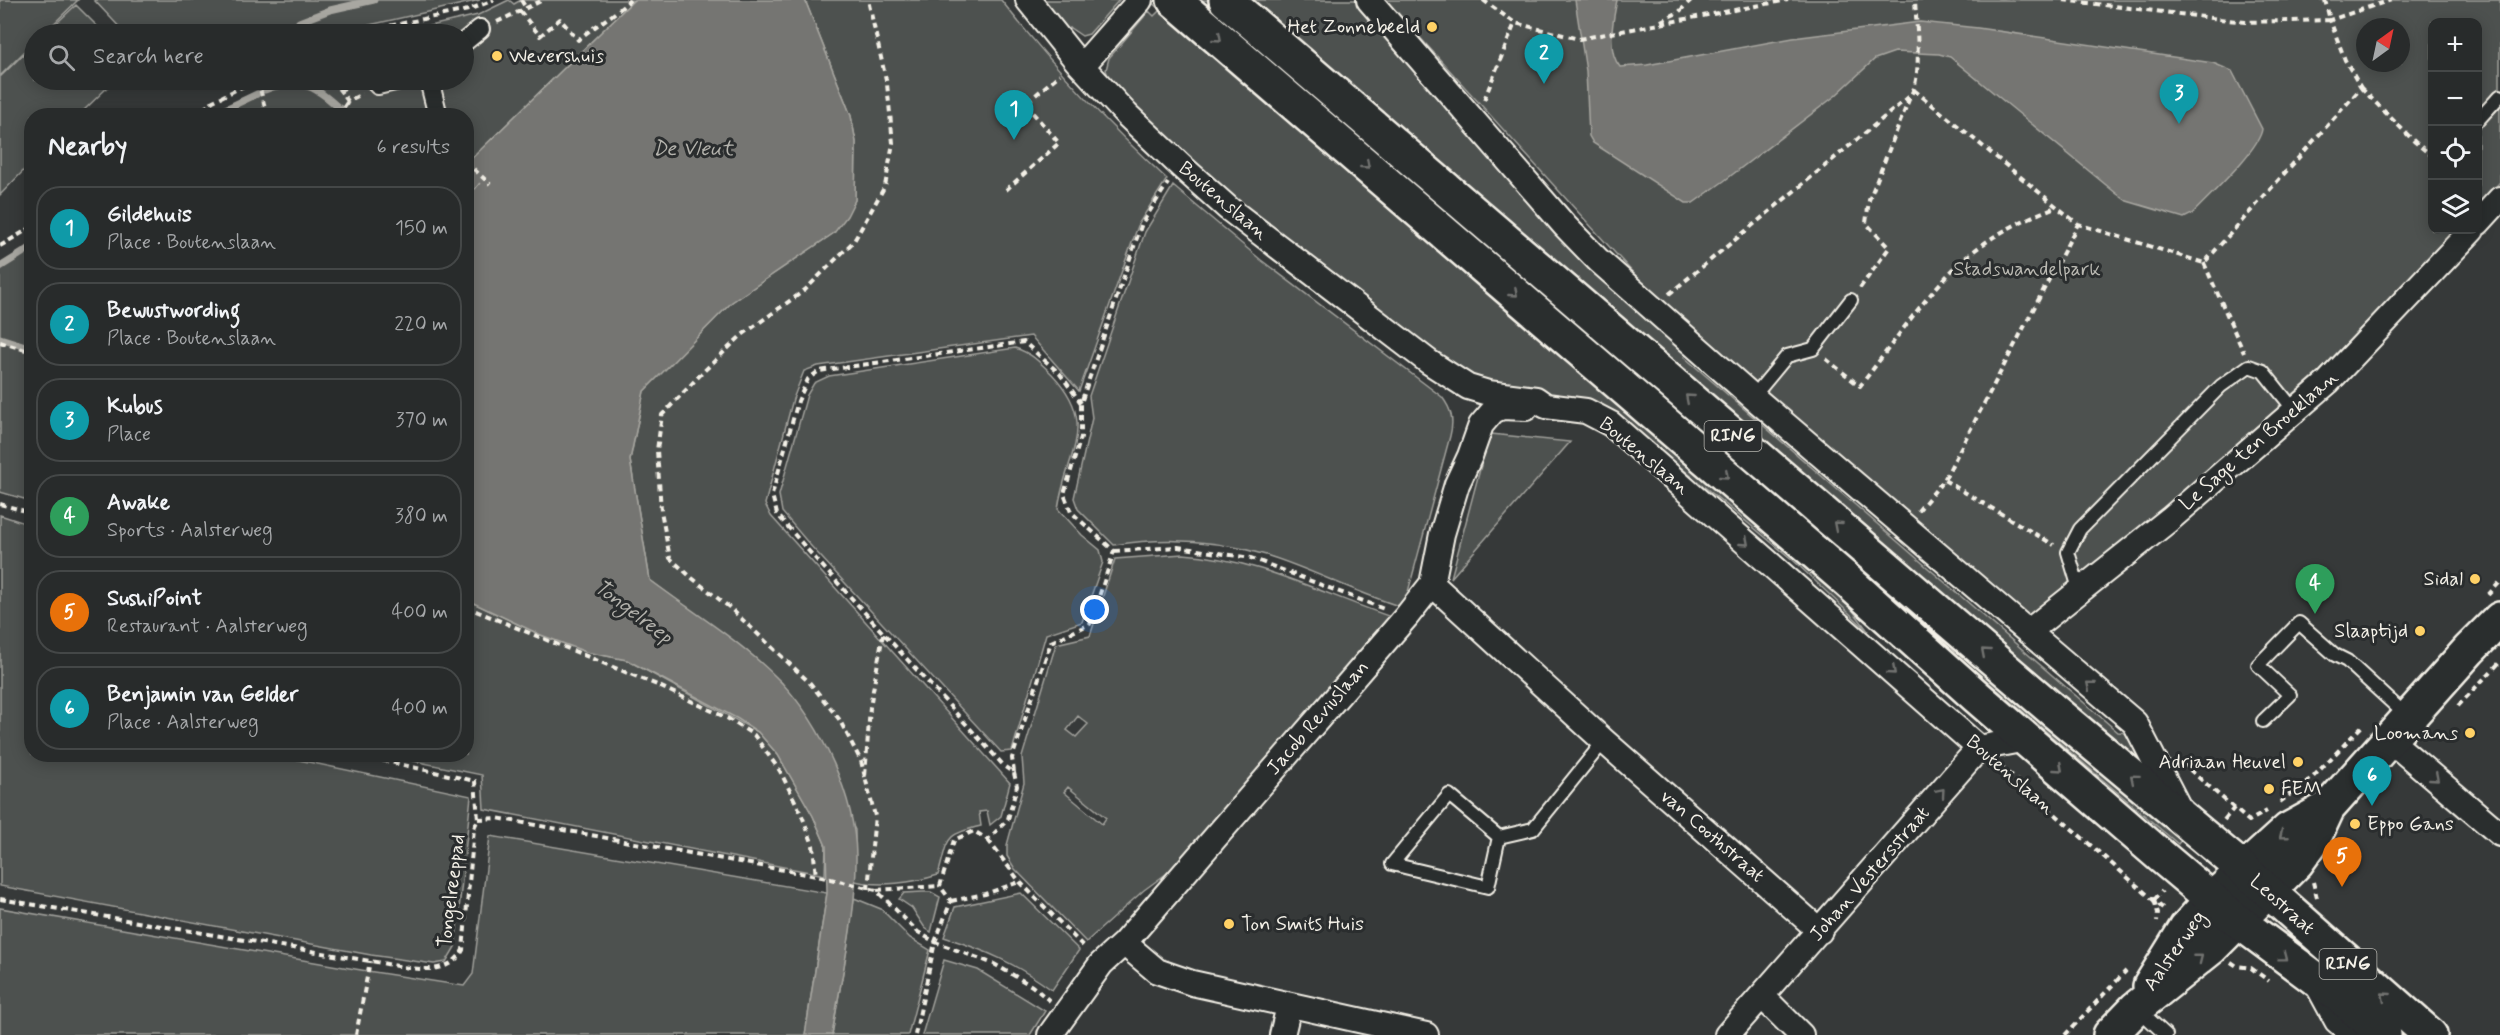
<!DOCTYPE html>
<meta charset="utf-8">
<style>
body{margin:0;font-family:Mynerve,sans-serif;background:#303333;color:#f1f3f6}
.controls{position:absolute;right:18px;top:18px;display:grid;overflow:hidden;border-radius:12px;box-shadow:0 3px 15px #0003}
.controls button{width:54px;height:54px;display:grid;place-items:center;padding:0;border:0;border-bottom:2px solid #444747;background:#282b2b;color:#f1f3f6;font:30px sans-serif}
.compass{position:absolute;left:2356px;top:18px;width:54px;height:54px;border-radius:50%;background:#282b2b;box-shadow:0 3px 15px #0003;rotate:33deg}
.you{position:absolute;left:1095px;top:610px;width:21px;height:21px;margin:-15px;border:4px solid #fff;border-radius:50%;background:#1a73e8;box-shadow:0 0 0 9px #1a73e833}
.badge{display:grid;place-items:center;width:39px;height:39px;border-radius:50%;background:#e69b98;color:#fff;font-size:20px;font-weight:700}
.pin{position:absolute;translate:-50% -50px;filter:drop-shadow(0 2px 3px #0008)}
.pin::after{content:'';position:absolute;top:32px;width:21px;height:18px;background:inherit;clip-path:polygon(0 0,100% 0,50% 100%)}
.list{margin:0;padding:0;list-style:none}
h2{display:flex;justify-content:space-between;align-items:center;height:78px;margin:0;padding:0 24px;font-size:26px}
h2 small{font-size:20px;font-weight:400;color:#a5a7a9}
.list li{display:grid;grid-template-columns:39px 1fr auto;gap:18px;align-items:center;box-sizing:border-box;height:84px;margin:0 12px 12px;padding:0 12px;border:2px solid #444747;border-radius:24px}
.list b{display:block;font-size:22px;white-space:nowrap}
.list p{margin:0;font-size:20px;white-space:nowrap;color:#a5a7a9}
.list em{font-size:20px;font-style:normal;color:#a5a7a9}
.icon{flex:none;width:33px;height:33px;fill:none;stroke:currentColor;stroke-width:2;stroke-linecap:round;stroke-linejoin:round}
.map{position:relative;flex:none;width:2500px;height:1035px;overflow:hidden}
.search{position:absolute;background:#282b2b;box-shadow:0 3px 15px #0003;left:24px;top:24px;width:450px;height:66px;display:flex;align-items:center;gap:15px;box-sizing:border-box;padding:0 21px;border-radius:33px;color:#a5a7a9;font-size:22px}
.panel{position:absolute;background:#282b2b;box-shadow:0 3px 15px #0003;left:24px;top:108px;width:450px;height:654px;border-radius:24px}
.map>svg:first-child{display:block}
.green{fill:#4e514f;stroke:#a1a19c;stroke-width:1.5;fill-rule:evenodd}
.water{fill:#757572;stroke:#a8a7a1;stroke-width:1.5}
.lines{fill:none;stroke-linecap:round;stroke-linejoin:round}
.stream{stroke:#a8a7a1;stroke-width:7}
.ferry{stroke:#b4b3ad;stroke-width:1.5;stroke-dasharray:8 6;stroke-linecap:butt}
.service-casing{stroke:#f4f1e8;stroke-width:16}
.pedestrian-casing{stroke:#f4f1e8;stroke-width:22}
.minor-casing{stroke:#f4f1e8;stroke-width:28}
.secondary-casing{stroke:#f4f1e8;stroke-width:38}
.primary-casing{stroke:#f4f1e8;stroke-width:38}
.path{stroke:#f4f1e8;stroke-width:4;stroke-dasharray:6 4.5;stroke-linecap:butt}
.service{stroke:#2a2d2e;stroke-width:12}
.pedestrian{stroke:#2a2d2e;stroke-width:18}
.minor{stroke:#2a2d2e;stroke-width:24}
.secondary{stroke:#2a2d2e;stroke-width:33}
.primary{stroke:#2a2d2e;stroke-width:33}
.oneway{stroke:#71726f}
.poi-dot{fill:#ffd166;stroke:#2a2d2e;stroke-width:2}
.labels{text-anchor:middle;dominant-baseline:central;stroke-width:6;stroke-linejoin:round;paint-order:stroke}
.shield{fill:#2a2d2e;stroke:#b7b6b0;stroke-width:1.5}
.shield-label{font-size:18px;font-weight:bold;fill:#f4f1e8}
.poi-label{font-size:20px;fill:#f4f1e8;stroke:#2a2d2e;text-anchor:end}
.street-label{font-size:20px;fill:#f4f1e8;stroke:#2a2d2e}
.park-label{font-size:20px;fill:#bab9b2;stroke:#2a2d2e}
.water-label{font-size:21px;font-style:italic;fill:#b4b3ad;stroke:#2a2d2e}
</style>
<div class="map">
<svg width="2500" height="1035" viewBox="0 0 2500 1035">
<rect width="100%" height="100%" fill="#363939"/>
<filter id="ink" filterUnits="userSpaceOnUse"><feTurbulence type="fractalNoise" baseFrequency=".0167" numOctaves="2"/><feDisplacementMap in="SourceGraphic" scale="12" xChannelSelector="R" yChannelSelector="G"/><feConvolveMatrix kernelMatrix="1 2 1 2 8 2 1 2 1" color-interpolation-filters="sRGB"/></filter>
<g filter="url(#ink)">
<path class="green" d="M0,0H78L43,34H34V42L0,76Z
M94,0H480L330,34H126Z
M509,0L514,4L521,0H634L467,163L466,116H212L287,80H464V34H395L478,15Z
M805,0H1001C1052,65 1107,124 1167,179L1139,223L1079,391L1031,336L818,366L804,371L793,399L765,504L771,516L1010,783L1001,816L990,825L987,811L979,812L981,826C942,835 949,839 938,875C913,883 880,887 855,881V830L782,683L737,644L650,580L630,460L644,391L732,302L834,233L855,200L856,142L851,116Z
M1041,0H1119L1089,34L1082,36L1070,28L1065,31Z
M1149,0H1160L1826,574L1868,631L1794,561L1610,409L1594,402L1490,388L1466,379L1275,237L1103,80L1108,76L1106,70L1109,58L1149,11L1154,16L1160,10Z
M1189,0H1213L2186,834L2178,844Z
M1242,0H1358L1689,350L1684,357L2118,732L2128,733L2153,775Z
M1386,0H2500V182L2478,206V22H2432V230H2455L2319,372L2278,407L2279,409L2180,496L2121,542L2022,627L1654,296ZM2365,27H2401V63H2365Z
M76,5L105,34H45Z
M34,44V80H115L79,115L32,116L31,163L0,195V77Z
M1173,186L1261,260L1442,397C1452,410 1454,421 1450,436L1408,592L1399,606C1354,592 1311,569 1266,555C1217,540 1165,537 1114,545L1078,509L1074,498L1092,418L1089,396L1145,232Z
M31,247V501L0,492V267Z
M1015,348C1033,354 1038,361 1052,374C1100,425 1066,452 1058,509L1082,535L1100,550L1103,562L1082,622L1046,634L1012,751L1001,752L810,545L782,512L779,495L807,395L814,383L829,376Z
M1491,434L1570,442L1451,578L1487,443Z
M0,515L31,525L32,754L275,755L471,796L455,947L446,962L434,964L371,955L0,886Z
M1183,554C1257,559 1321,593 1391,617L1170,871L1144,890L1086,942L1015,869L1007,856V845L1024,783L1022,757L1056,644L1090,636L1115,559ZM1078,716L1088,724L1076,737L1067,730ZM1068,787L1106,818L1102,824L1064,792Z
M467,600L541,635L586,652L627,660L758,732L778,755L813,816L826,846L825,875L484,809L482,775L385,755L466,754Z
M490,836L827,893L805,1035H0V908L361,970L464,986L473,974Z
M923,892H931L940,897L931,932L925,928L912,908L899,899L904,893Z
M1021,893L1079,950L1052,990C1015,963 987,951 944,937L955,907Z
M854,898L881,909L910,938L930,950L908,1035H832L849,937Z
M944,960L978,970L1045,1011L1030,1035H922Z"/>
<path class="water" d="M634,0H805L851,116L856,142L855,200L847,216L834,233L732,302L644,391L630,460L650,580C694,613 744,643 782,683C822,726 855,797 856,855C857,915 841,976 832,1035H805L827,893L826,846L813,816L778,755L758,732L738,719L627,660L586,652L541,635L467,600V163Z
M1575,0H1617C1613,21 1606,50 1620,67L1647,65L1793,38L1920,22L1978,28L2213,63L2232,71L2262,129C2260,149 2208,197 2192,214L2184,218L2127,201L2117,194L1950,57L1939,54L1895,52L1875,59L1835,96L1724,181L1693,203H1686L1593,143L1589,136L1586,71Z"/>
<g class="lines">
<path class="stream" d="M299,22L330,10L374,0
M265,90C305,74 319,90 348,116
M211,116L257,94
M0,267L32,247
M0,338L32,348"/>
<path class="ferry" d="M466,200L484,178"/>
<defs>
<path id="service" d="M2478,120L2500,96
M1753,397L1787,356L1813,349L1851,300
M2080,592L2068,552L2080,529L2221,386L2249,366L2263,371L2295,411
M2263,721L2290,695L2258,665L2299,623L2335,655L2347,661L2408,717
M1499,837L1488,887L1392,864L1449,795L1499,837L1533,829L1604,741
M2138,1009L2166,1035"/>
<path id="pedestrian" d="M464,42L480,29
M374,80L378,85L399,80
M429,80L438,116"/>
<path id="minor" d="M1028,0L1076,60L1127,115L1182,167L1229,209L1429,362L1468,387L1488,393L1536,399L1546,406L1586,411L1611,424L1979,748
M1369,0L1565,226L1598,260L1753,397L2135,723L2181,812
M1082,66L1140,0
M2478,223L2500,199
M1432,584L1604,741L1820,931
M2028,632L2170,519L2328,382L2472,230
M2390,740L2500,834
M1124,943L1157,971L1192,983L1426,1035
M2317,984L2337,1021L2354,1035
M1762,996L1801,1035
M1050,1035L1101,964L1124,943L1406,617L1432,584L1442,534L1457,484L1470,456L1481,425L1493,411L1502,407L1526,408
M1282,1035L1289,1006
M1727,1035L1979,748L2026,739"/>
<path id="secondary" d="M2150,986L2186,928L2212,899L2288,830L2328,808
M2110,1035L2136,1008L2211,948L2297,862L2313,840L2328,808L2469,650L2500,619"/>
<path id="primary" d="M1174,0L1842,576L1977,697L2162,857L2238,921L2344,1000L2384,1035
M1226,0L2055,712L2243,869L2430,1035"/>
</defs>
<use href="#service" class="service-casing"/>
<use href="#pedestrian" class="pedestrian-casing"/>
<use href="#minor" class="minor-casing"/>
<use href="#secondary" class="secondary-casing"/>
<use href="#primary" class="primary-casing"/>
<path class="path" d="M521,0L526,8
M1483,0L1515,23L1579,39L1788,0
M2063,0L2245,22L2330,20L2325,0
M520,11L540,36L560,19L578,40C595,25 614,16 630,0
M1661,21L1679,12L1691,0
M497,22L543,0
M349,34L468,10L494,0
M258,80L267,116
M332,80L348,101L362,94
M2361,88L2415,142L2432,156
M340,90L348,87
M1914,90L2078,224L2204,263L2361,88L2345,60L2330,20L2391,0
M1484,100L1515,23
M195,116L213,101L256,80
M338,116L348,101
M466,162L490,184
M1006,190L1059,143L1025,104L1060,74
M0,246L32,227
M2204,263L2244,353
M1860,288L1889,248L1866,223L1869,200L1910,97
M1669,294L1910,96C1923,79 1916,23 1915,0
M0,342L32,352
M1826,359L1860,386C1893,344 1924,296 1963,260C1990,236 2023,219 2056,207
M1944,480L2054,545
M0,504L32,513
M1918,511L1944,480L2078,224
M1114,551L1178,547L1251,558L1384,609
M2488,595L2500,582
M466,607L657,685L727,718L754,735L780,771L801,813L813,845L816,877
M2458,706L2500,662
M2182,763L2234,808
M2000,766L2166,911
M1014,772L1012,758L1051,642L1090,624L1114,551L1071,512L1064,494L1081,437V403L1142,223L1168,183
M865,777L861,761L839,719L810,683L729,607L692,578L670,558L661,511L657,450L662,415L704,371L742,335L805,290L854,241L885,186L893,143L887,84L868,0
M2280,802L2313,777L2363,725
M478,819L497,818L822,877L876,890L918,932L935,942L994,964L1032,986L1050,1001
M2224,820L2234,808L2249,821L2267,811
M988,840L1020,882L1085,948
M2313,882L2317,898
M868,889L875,816L865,777L870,707L883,634
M877,890L940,886
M0,899L370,961C399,965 446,982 463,950L474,828L478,819L475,781L354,754
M2154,900L2162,891
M2154,900L2158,913L2157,922
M951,901L985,894L1019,882
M2231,962L2237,966L2251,968L2269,981
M356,1035L370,961
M915,1035L935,942L951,901L940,886L954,840L974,831L988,840L1008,819L1017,786L1014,773L1005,767L806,548L777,514L772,495L798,401L808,379L819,371L1024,342L1060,374L1081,403
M2065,1035L2126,971"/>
<use href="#service" class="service"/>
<use href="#pedestrian" class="pedestrian"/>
<use href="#minor" class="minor"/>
<use href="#secondary" class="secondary"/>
<use href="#primary" class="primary"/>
</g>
<defs><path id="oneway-chevron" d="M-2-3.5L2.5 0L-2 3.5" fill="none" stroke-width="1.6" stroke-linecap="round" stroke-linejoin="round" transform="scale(1.5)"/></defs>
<g class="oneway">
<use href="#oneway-chevron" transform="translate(1218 38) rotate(41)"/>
<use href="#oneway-chevron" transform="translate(1366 165) rotate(41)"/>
<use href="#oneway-chevron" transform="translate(1514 293) rotate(41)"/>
<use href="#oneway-chevron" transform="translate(1689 398) rotate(-139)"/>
<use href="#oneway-chevron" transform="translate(1725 475) rotate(41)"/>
<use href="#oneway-chevron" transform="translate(1837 525) rotate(-139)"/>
<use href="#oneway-chevron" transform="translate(1745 542) rotate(41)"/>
<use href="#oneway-chevron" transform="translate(1985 652) rotate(-139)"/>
<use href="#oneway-chevron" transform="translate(1892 671) rotate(41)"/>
<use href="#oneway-chevron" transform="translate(2090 685) rotate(-140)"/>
<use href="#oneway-chevron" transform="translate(2059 768) rotate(41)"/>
<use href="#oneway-chevron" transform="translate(2134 778) rotate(-140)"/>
<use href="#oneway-chevron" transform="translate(2435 778) rotate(41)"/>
<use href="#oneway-chevron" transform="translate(1941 792) rotate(-49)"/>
<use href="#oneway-chevron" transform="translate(2283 835) rotate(141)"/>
<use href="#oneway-chevron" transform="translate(2284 957) rotate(37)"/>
<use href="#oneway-chevron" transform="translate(2199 958) rotate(-38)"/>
<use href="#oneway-chevron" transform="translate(2385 996) rotate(-139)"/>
</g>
</g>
<g class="poi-dot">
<circle cx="1432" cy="27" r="6"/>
<circle cx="497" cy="56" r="6"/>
<circle cx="2475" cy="579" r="6"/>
<circle cx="2420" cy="631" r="6"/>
<circle cx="2470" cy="733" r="6"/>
<circle cx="2298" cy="762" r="6"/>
<circle cx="2269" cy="789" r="6"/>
<circle cx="2355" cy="824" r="6"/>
<circle cx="1229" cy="924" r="6"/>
</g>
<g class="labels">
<g class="shield">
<rect x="1704.5" y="421" width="57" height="30" rx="4.5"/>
<rect x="2319.5" y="949" width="57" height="30" rx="4.5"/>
</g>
<g class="shield-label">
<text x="1733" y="436">RING</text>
<text x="2348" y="964">RING</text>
</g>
<g class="poi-label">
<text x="1420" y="27">Het Zonnebeeld</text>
<text x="509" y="56" text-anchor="start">Wevershuis</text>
<text x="2463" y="579">Sidal</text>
<text x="2408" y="631">Slaaptijd</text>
<text x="2458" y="733">Loomans</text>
<text x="2286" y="762">Adriaan Heuvel</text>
<text x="2281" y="789" text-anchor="start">FEM</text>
<text x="2367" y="824" text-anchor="start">Eppo Gans</text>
<text x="1241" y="924" text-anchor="start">Ton Smits Huis</text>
</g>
<g class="street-label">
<text transform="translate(1223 201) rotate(40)">Boutenslaan</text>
<text transform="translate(2259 441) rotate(-41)">Le Sage ten Broeklaan</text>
<text transform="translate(1644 456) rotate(39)">Boutenslaan</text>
<text transform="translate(1318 718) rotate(-49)">Jacob Reviuslaan</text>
<text transform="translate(2010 775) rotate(41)">Boutenslaan</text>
<text transform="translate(1712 836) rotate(41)">van Coothstraat</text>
<text transform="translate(1870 874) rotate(-49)">Johan Vestersstraat</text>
<text transform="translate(452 891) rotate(-83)">Tongelreeppad</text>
<text transform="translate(2282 905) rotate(42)">Leostraat</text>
<text transform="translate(2175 951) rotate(-55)">Aalsterweg</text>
</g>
<g class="park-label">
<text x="2027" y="269">Stadswandelpark</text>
</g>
<g class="water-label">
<text x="693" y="149">De Vleut</text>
<text transform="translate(633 612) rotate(37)">Tongelreep</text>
</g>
</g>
</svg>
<div class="controls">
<button>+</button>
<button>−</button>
<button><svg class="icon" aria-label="locate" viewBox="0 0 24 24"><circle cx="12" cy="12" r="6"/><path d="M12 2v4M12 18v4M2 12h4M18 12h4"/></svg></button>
<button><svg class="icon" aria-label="layers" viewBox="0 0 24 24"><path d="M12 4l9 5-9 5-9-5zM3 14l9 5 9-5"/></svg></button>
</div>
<svg class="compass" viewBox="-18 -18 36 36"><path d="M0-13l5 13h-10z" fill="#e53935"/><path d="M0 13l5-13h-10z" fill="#a5a7a9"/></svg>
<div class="you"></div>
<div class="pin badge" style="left:1014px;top:140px;background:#0f9aa8">1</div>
<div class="pin badge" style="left:1544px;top:84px;background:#0f9aa8">2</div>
<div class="pin badge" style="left:2179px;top:124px;background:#0f9aa8">3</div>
<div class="pin badge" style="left:2315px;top:614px;background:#2e9e5b">4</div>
<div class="pin badge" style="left:2342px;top:887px;background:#e8710a">5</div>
<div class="pin badge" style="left:2372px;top:806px;background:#0f9aa8">6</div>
<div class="search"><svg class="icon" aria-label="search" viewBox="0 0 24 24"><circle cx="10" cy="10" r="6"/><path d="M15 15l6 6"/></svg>Search here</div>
<section class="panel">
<h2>Nearby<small>6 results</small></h2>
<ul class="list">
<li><span class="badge" style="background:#0f9aa8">1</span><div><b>Gildehuis</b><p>Place · Boutenslaan</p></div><em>150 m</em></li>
<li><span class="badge" style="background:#0f9aa8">2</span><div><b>Bewustwording</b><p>Place · Boutenslaan</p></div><em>220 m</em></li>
<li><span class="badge" style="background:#0f9aa8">3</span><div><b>Kubus</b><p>Place</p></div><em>370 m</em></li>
<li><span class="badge" style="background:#2e9e5b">4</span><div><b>Awake</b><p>Sports · Aalsterweg</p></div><em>380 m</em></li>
<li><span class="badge" style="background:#e8710a">5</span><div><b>SushiPoint</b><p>Restaurant · Aalsterweg</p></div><em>400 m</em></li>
<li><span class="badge" style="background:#0f9aa8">6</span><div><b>Benjamin van Gelder</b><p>Place · Aalsterweg</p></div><em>400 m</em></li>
</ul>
</section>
</div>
